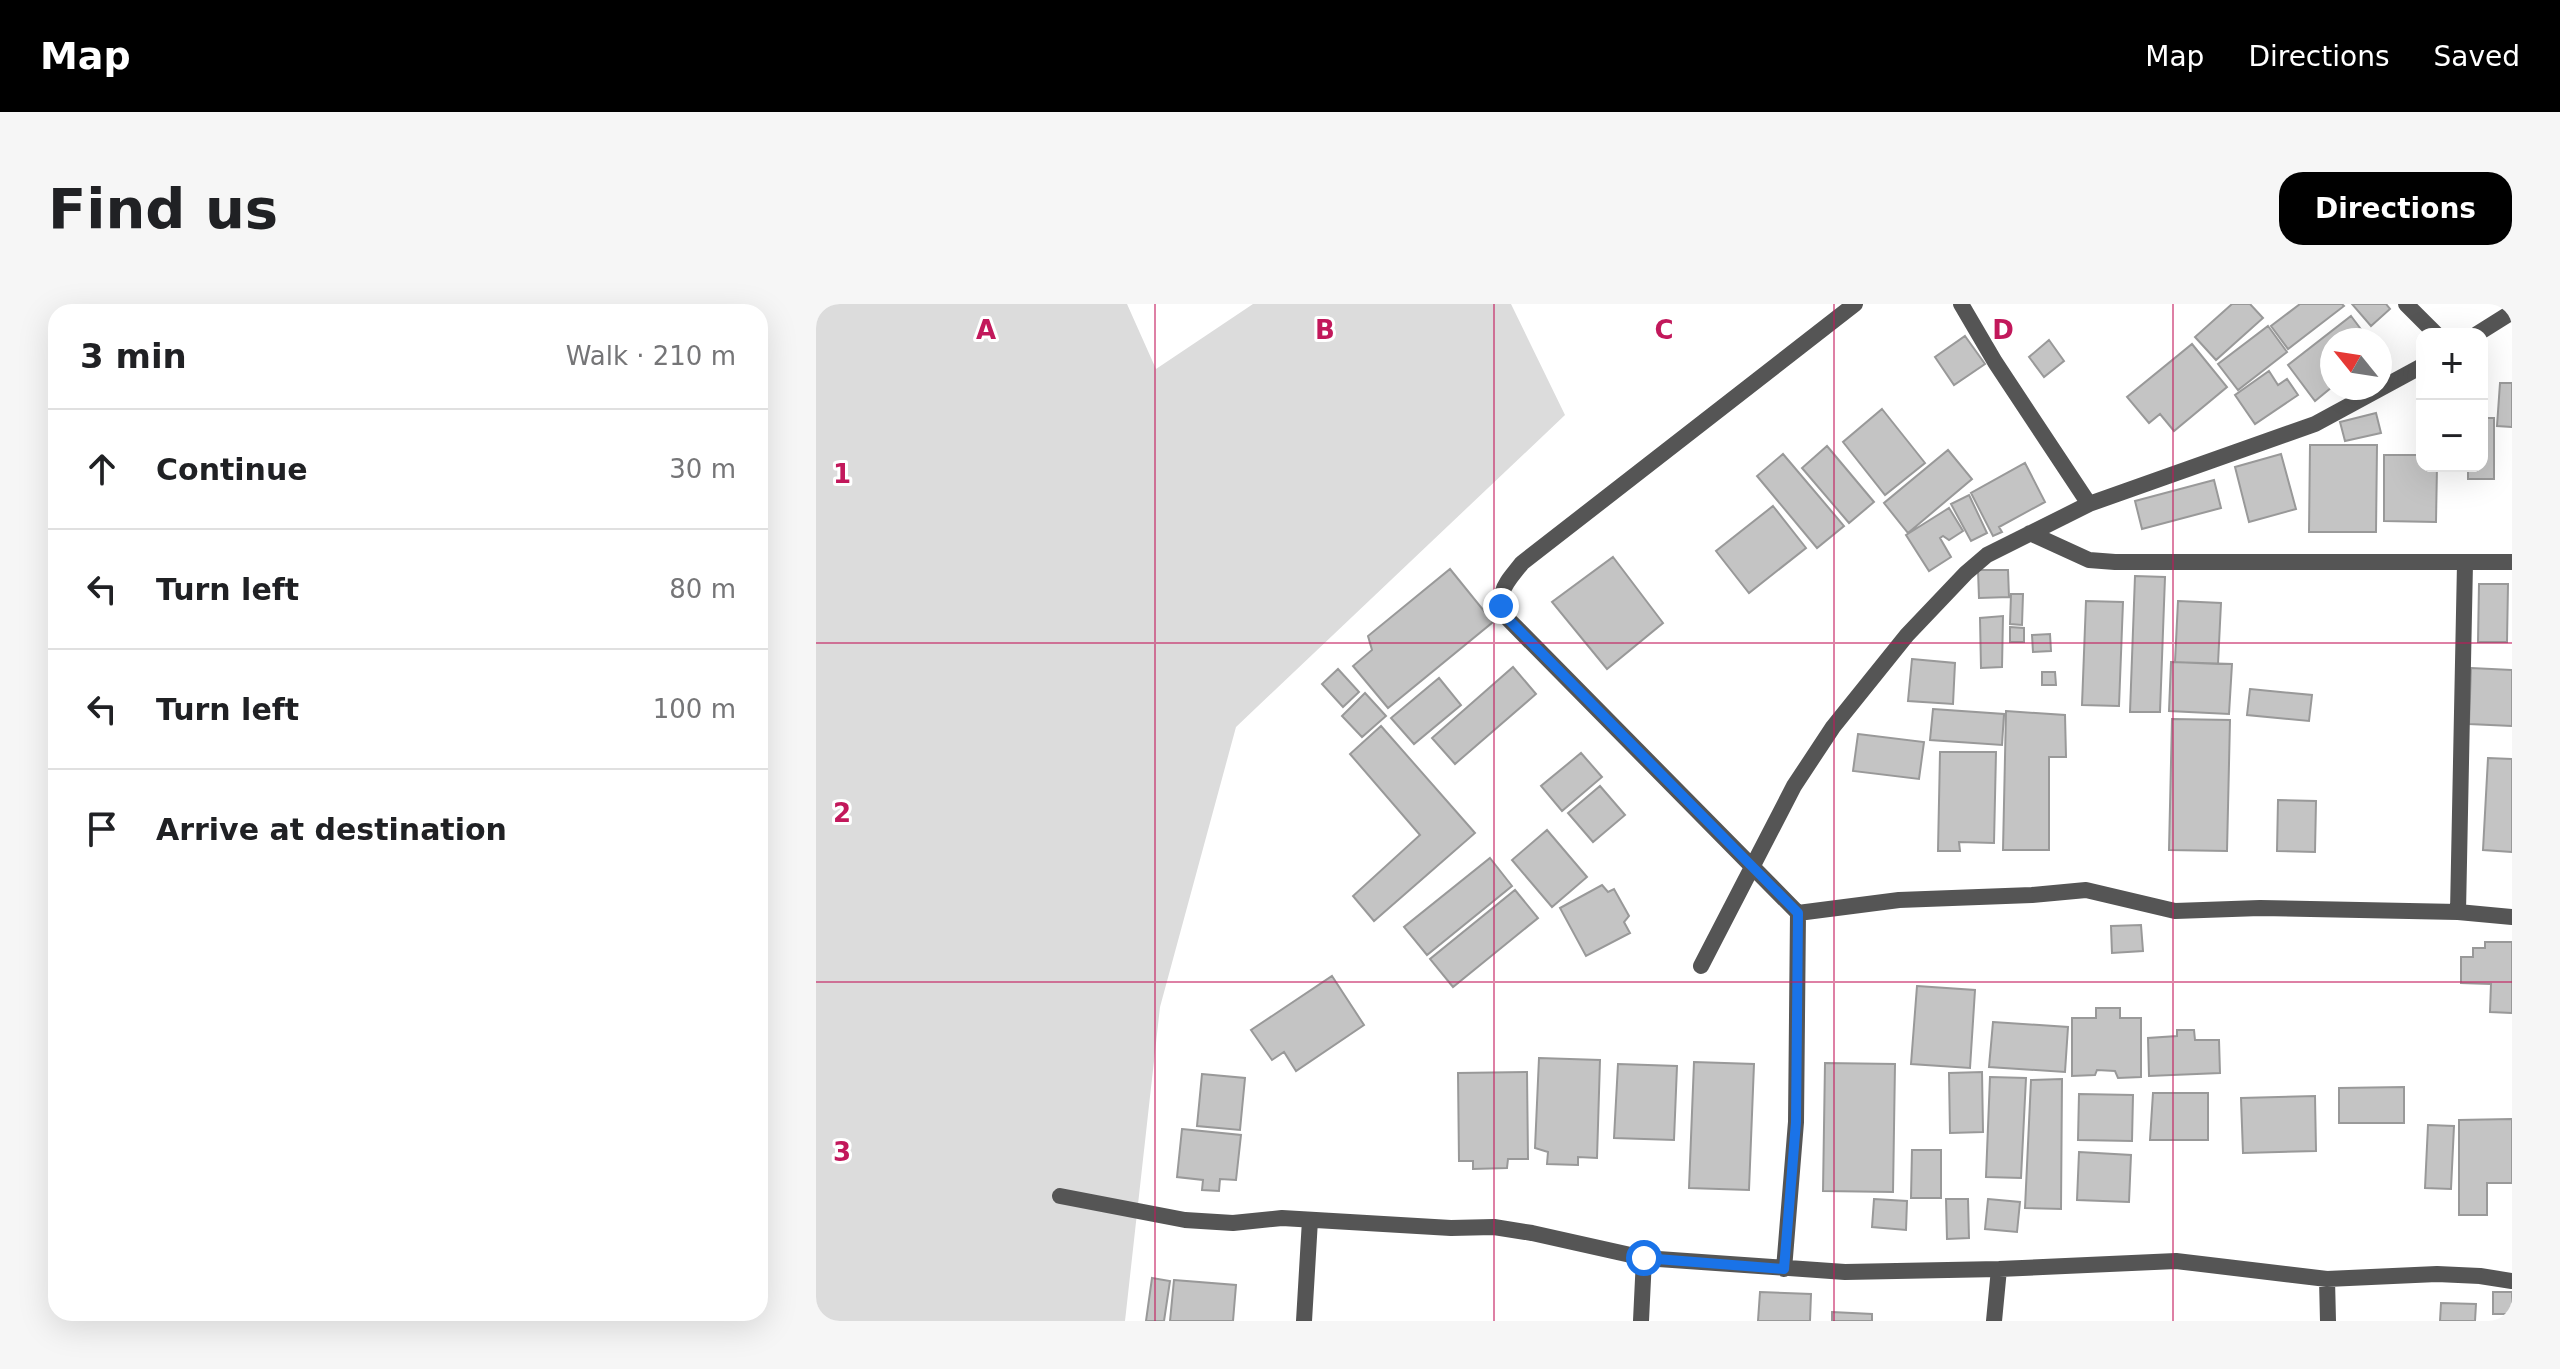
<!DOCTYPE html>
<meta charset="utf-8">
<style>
body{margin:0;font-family:"DejaVu Sans",sans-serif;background:#f6f6f6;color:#202124}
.controls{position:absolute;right:24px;top:24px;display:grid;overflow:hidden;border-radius:16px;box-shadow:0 8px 32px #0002}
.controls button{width:72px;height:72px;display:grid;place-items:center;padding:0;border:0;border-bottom:2px solid #e0e0e0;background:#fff;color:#202124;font:40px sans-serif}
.compass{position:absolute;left:1504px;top:24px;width:72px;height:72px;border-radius:50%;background:#fff;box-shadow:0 8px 32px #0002;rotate:300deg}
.stop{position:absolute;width:24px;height:24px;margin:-18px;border:6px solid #1a73e8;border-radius:50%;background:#fff}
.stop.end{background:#1a73e8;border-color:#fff;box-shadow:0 2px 8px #0008}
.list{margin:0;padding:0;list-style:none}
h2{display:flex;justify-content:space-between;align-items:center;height:104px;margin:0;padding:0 32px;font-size:34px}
h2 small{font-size:26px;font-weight:400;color:#757577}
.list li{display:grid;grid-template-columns:52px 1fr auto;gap:24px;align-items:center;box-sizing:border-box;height:120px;padding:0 32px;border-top:2px solid #e0e0e0}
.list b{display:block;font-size:30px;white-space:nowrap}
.list em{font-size:26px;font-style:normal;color:#757577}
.icon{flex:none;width:44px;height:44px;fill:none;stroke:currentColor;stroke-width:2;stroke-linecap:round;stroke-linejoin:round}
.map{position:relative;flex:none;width:1696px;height:1017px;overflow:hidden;border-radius:24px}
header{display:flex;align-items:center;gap:48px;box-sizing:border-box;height:112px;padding:0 40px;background:#000;color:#fff}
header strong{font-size:38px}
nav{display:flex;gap:44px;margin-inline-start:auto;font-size:28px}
.intro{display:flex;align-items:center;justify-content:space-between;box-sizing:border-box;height:192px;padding:0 48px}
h1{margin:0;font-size:56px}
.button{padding:20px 36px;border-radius:24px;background:#000;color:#fff;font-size:28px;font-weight:700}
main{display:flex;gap:48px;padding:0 48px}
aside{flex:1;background:#fff;border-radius:24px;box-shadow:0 8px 32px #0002}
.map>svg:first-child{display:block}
.green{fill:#dcdcdc}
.building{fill:#c4c4c4;stroke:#999;stroke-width:2}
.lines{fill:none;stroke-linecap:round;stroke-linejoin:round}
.minor{stroke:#555;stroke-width:16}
.route{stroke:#1a73e8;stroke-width:10}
.grid{fill:none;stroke:#c2185b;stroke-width:2;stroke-opacity:0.55}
.grid-label{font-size:26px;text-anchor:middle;font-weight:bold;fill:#c2185b;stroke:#fff;stroke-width:6;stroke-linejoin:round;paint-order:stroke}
</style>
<header>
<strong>Map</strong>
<nav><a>Map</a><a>Directions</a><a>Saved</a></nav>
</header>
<div class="intro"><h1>Find us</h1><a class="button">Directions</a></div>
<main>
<aside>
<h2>3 min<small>Walk · 210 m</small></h2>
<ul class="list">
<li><svg class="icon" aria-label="ahead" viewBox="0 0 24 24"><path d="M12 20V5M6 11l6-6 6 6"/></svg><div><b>Continue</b></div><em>30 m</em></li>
<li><svg class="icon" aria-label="left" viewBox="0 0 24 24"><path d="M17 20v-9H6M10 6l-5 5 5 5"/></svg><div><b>Turn left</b></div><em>80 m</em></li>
<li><svg class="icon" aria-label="left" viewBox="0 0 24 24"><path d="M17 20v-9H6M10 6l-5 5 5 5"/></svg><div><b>Turn left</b></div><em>100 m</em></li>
<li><svg class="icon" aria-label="arrive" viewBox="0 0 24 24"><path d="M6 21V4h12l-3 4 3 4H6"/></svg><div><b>Arrive at destination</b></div></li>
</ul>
</aside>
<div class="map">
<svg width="1696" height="1017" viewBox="0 0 1696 1017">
<rect width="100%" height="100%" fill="#fff"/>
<path class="green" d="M0,0H311L340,65L437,0H695L749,111L420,423L344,703L309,1017H0Z"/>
<path class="building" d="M1416,0H1434L1447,14L1400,56L1379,33Z
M1484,0H1526L1528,2L1472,45L1455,22Z
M1536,0H1570L1574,5L1555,22Z
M1535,12L1553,36H1516V83L1499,97L1472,61Z
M1452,22L1471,48L1422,86L1402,60Z
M1149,32L1169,60L1138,81L1119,53Z
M1233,36L1248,57L1228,73L1213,53Z
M1376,40L1411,83L1358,127L1344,110L1333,119L1311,93Z
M1453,67L1462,81L1471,75L1482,91L1439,120L1419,91Z
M1684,79H1696V123L1681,122Z
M1066,105L1109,159L1069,191L1027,138Z
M1560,109L1565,129L1529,137L1524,118Z
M1666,114H1678V175H1652V162H1666Z
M1494,141H1561L1560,228H1493Z
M1011,142L1058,198L1033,219L986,164Z
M1132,146L1156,175L1092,229L1068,199Z
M967,150L1028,222L1001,244L941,172Z
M1465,150L1480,205L1433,218L1419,163Z
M1568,151H1606V162H1621L1620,218L1568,217Z
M1209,159L1229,198L1183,223L1186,228L1177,232L1155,189Z
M1398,176L1405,204L1326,225L1319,197Z
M1153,191L1171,229L1155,237L1135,200Z
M957,202L990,244L933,289L900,247Z
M1133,204L1147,227L1133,236L1127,232L1124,234L1135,253L1113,267L1090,231Z
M797,253L847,319L791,365L736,298Z
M634,265L677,318L572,404L537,362L556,346L552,332Z
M1162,266H1192L1193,293L1163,294Z
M1319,272L1349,273L1344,408H1314Z
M1663,280H1692L1691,338H1662Z
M1195,290H1207L1206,321L1194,320Z
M1270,297L1307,298L1303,402L1266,401Z
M1362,297L1405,299L1402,360L1359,358Z
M1187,312L1186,363L1165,364L1164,314Z
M1194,323L1208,324V338H1194Z
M1234,330L1235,347L1217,348L1216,331Z
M1096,355L1139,359L1137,400L1092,397Z
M1355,358L1416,360L1413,410L1353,407Z
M697,363L720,390L639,460L616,434Z
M1655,364L1696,366V422L1653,420Z
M522,365L543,388L527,403L506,380Z
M1226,368H1239L1240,381H1226Z
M623,374L645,401L598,440L575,414Z
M1434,385L1496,391L1493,417L1431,411Z
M549,389L570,412L546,433L526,412Z
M1117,405L1188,410L1186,441L1114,436Z
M1190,407L1249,411L1250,453H1233V546H1187Z
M1356,415L1414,416L1411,547L1353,546Z
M565,422L659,529L558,617L537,592L604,531L534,450Z
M1042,430L1108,438L1103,475L1037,467Z
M1124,448H1180L1178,539L1143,538L1144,547H1122Z
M765,449L786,473L746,507L725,482Z
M1672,454L1696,455V548L1667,546Z
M784,482L809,511L777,538L752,509Z
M1462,496L1500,497L1499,548L1461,547Z
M731,526L771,573L736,603L696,556Z
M674,554L696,582L611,651L588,623Z
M786,581L792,588L798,585L813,612L808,618L814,629L770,652L744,604Z
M699,586L722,614L637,683L614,655Z
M1325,621L1327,647L1296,649L1295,622Z
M1669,638H1696V709L1674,708L1675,680L1645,679V653H1657V644H1669Z
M516,672L548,721L480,767L468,748L456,756L435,726Z
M1101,682L1159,686L1154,764L1095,760Z
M1280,704H1304V714H1325V773L1302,774L1299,767L1281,766L1279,771L1256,772V714H1280Z
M1177,718L1252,723L1249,768L1173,763Z
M1361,726H1378L1379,736H1403L1404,769L1333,772L1332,734L1361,732Z
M723,754L784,756L781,854L762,853V861L731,860L732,848L719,844Z
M878,758L938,760L933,886L873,884Z
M1009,759L1079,760L1077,888L1007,887Z
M802,760L861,762L858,836L798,834Z
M711,768L712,855H692L691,864L657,865V857H643L642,769Z
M1166,768L1167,828L1134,829L1133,769Z
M386,770L429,774L424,826L381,822Z
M1174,773L1210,774L1205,874L1170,873Z
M1246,775L1245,905L1209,904L1215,776Z
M1588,783V819H1523V784Z
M1337,789H1392V836H1334Z
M1263,790L1317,791L1316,837L1262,836Z
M1499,792L1500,847L1427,849L1425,794Z
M1696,815V879H1671V911H1643V816Z
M1612,821L1638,822L1635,885L1609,884Z
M366,825L425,831L420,876L404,875L403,887L386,886L387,876L361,873Z
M1096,846H1125V894H1095Z
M1263,848L1315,851L1313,898L1261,896Z
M1058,895L1091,897L1090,926L1056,923Z
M1130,895H1152L1153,934L1131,935Z
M1172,895L1204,898L1201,928L1169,925Z
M336,974L354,977L348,1017H330Z
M358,976L420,981L417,1017H354Z
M944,988L995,990L994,1017H942Z
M1677,988H1696V1010H1677Z
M1625,999L1660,1000L1659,1017H1624Z
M1016,1008L1056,1010V1017H1016Z"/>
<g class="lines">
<path class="minor" d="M1145,0L1179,58L1273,200
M1590,0L1620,30
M1661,30L1696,8
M1214,229L1273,256L1299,258H1696
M1642,608L1649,259
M982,609L1083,596L1216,591L1270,586L1359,607L1444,604L1642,608L1696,613
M885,662L978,482L1017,423L1091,331L1150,269L1171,251L1273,200L1499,120L1606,62
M244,892L369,916L417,919L466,914L635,924L678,923L716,929L828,954
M968,965L980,818L982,609L693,316C678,288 689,281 706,259L1039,0
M1511,975L1512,1017
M488,1017L494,916
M825,1017L828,954L1029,968L1183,965L1360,957L1511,975L1621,970L1664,972L1696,977
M1178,1017L1183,965"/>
</g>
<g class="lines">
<path class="route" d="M685,302L693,316L982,609L980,818L968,965L828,954"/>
</g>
<path class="grid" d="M339,0V1017M678,0V1017M1018,0V1017M1357,0V1017M0,339H1696M0,678H1696"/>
<g class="grid-label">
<text x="170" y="35">A</text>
<text x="509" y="35">B</text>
<text x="848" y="35">C</text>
<text x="1187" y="35">D</text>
<text x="26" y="179">1</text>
<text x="26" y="518">2</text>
<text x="26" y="857">3</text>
</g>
</svg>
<div class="controls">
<button>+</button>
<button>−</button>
</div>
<svg class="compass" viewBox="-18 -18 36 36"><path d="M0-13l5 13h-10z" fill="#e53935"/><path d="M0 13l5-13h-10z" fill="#757577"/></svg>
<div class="stop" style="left:828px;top:954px"></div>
<div class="stop end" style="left:685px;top:302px"></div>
</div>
</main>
